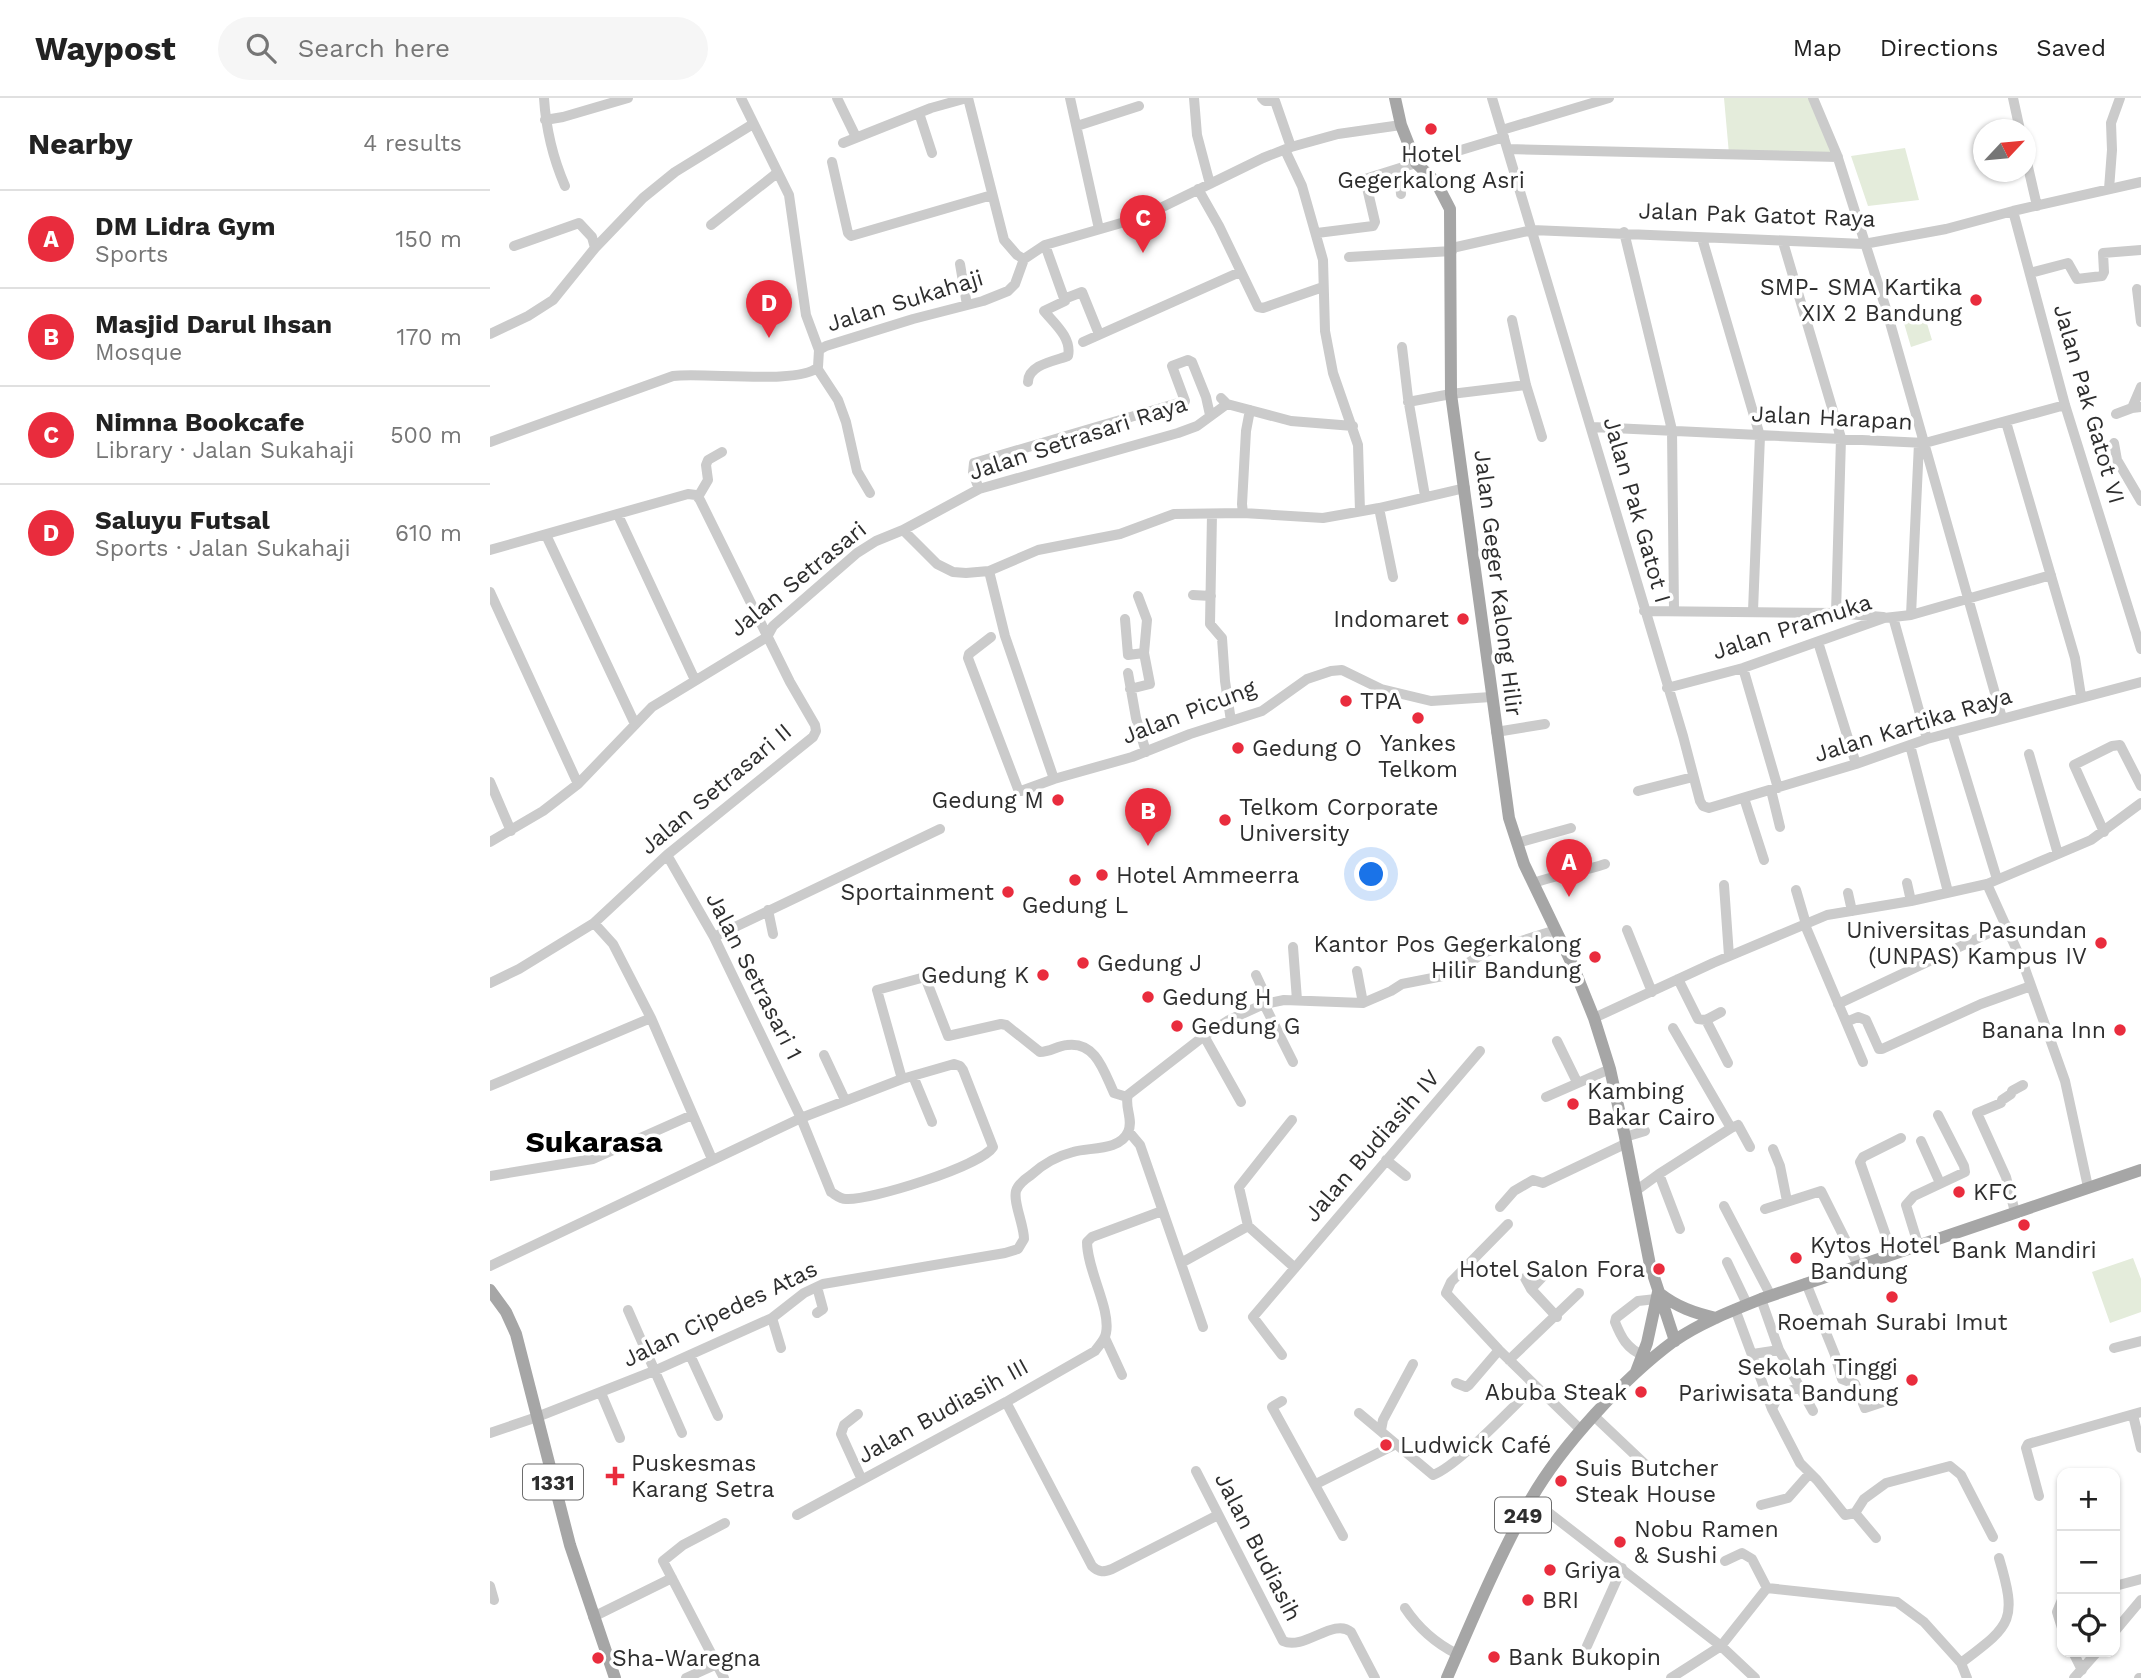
<!DOCTYPE html>
<meta charset="utf-8">
<style>
body{margin:0;font-family:"Work Sans",sans-serif;background:#f6f6f6;color:#222}
.controls{position:absolute;right:21px;bottom:21px;display:grid;overflow:hidden;border-radius:14px;box-shadow:0 2px 5px #0004}
.controls button{width:63px;height:63px;display:grid;place-items:center;padding:0;border:0;border-bottom:2px solid #e0e0e0;background:#fff;color:#222;font:35px sans-serif}
.compass{position:absolute;left:1483px;top:21px;width:63px;height:63px;border-radius:50%;background:#fff;box-shadow:0 2px 5px #0004;rotate:64deg}
.you{position:absolute;left:882px;top:777px;width:24px;height:24px;margin:-18px;border:5px solid #fff;border-radius:50%;background:#1a73e8;box-shadow:0 0 0 10px #1a73e833}
.badge{display:grid;place-items:center;width:46px;height:46px;border-radius:50%;background:#e92c3d;color:#fff;font-size:23px;font-weight:700}
.pin{position:absolute;translate:-50% -58px;filter:drop-shadow(0 2px 4px #0008)}
.pin::after{content:'';position:absolute;top:37px;width:24px;height:21px;background:inherit;clip-path:polygon(0 0,100% 0,50% 100%)}
.list{margin:0;padding:0;list-style:none}
h2{display:flex;justify-content:space-between;align-items:center;height:91px;margin:0;padding:0 28px;font-size:30px}
h2 small{font-size:23px;font-weight:400;color:#767676}
.list li{display:grid;grid-template-columns:46px 1fr auto;gap:21px;align-items:center;box-sizing:border-box;height:98px;padding:0 28px;border-top:2px solid #e0e0e0}
.list b{display:block;font-size:26px;white-space:nowrap}
.list p{margin:0;font-size:23px;white-space:nowrap;color:#767676}
.list em{font-size:23px;font-style:normal;color:#767676}
.icon{flex:none;width:38px;height:38px;fill:none;stroke:currentColor;stroke-width:2;stroke-linecap:round;stroke-linejoin:round}
.map{position:relative;flex:none;width:1651px;height:1580px;overflow:hidden}
header{display:flex;align-items:center;gap:42px;box-sizing:border-box;height:98px;padding:0 35px;background:#fff;border-bottom:2px solid #e0e0e0}
header strong{font-size:33px}
nav{display:flex;gap:38px;margin-inline-start:auto;font-size:24px}
.search{width:490px;height:63px;background:#f6f6f6;display:flex;align-items:center;gap:18px;box-sizing:border-box;padding:0 24px;border-radius:38px;color:#767676;font-size:26px}
main{display:flex}
aside{flex:1;background:#fff}
.map>svg:first-child{display:block}
.green{fill:#e4ecdb}
.lines{fill:none;stroke-linecap:round;stroke-linejoin:round}
.minor{stroke:#cbcbcb;stroke-width:10}
.major{stroke:#a6a6a6;stroke-width:12}
.poi-dot{fill:#e92c3d;stroke:#fff;stroke-width:2.5}
.labels{text-anchor:middle;dominant-baseline:central;stroke-width:7;stroke-linejoin:round;paint-order:stroke}
.shield{fill:#fff;stroke:#6d6d6d;stroke-width:2}
.shield-label{font-size:21px;font-weight:bold;fill:#2e2e2e}
.poi-label{font-size:23px;fill:#2e2e2e;stroke:#fff;text-anchor:start}
.street-label{font-size:23px;fill:#2e2e2e;stroke:#fff}
.district-label{font-size:30px;font-weight:bold;fill:#000;stroke:#fff}
</style>
<header>
<strong>Waypost</strong>
<div class="search"><svg class="icon" aria-label="search" viewBox="0 0 24 24"><circle cx="10" cy="10" r="6"/><path d="M15 15l6 6"/></svg>Search here</div>
<nav><a>Map</a><a>Directions</a><a>Saved</a></nav>
</header>
<main>
<aside>
<h2>Nearby<small>4 results</small></h2>
<ul class="list">
<li><span class="badge">A</span><div><b>DM Lidra Gym</b><p>Sports</p></div><em>150 m</em></li>
<li><span class="badge">B</span><div><b>Masjid Darul Ihsan</b><p>Mosque</p></div><em>170 m</em></li>
<li><span class="badge">C</span><div><b>Nimna Bookcafe</b><p>Library · Jalan Sukahaji</p></div><em>500 m</em></li>
<li><span class="badge">D</span><div><b>Saluyu Futsal</b><p>Sports · Jalan Sukahaji</p></div><em>610 m</em></li>
</ul>
</aside>
<div class="map">
<svg width="1651" height="1580" viewBox="0 0 1651 1580">
<rect width="100%" height="100%" fill="#fff"/>
<path class="green" d="M1234,0H1321L1345,58L1239,56Z
M1415,50L1429,102L1378,108L1361,58Z
M1432,209L1442,242L1421,249L1411,215Z
M1643,1160L1651,1181V1214L1620,1225L1602,1174Z"/>
<g class="lines">
<path class="minor" d="M54,0C56,32 62,58 75,88
M251,0L299,97L316,217L329,252
M347,0L366,39
M478,0L514,142L527,157L534,161
M580,0L609,131
M704,0L707,37L720,86
M772,0L775,3H785L801,49
M1002,0L1193,638L1210,703L1213,708L1219,710L1366,666L1437,641L1651,584
M1323,0L1347,57L1397,214L1512,620
M1523,0L1530,32
M429,15L442,55
M55,22L73,19L138,0
M587,28L649,8
M1012,32L1119,0
M353,45L441,10L477,0
M1018,51L1348,59
M795,52L812,88L833,162L835,233L843,275L868,347L870,413
M971,52L1014,39
M1535,56L1547,108
M342,64L358,135L361,138L502,97
M909,72L911,96
M708,91L729,128L768,209L773,210L833,189
M1619,91L1622,52L1621,25L1630,0
M1523,113L1575,307L1651,551
M221,127L287,75
M1134,134L1182,332L1184,512
M827,135L883,128L885,124L875,81L926,65
M1212,140L1270,338L1263,513
M1293,144L1351,340L1346,515
M24,148L89,125L102,139L105,150
M962,150L1042,132L1374,146L1456,131L1523,113L1651,84
M859,159L962,153
M470,166L477,207
M1540,175L1578,165L1587,181L1612,178L1614,174L1613,155L1651,152
M1647,191L1651,224
M574,201L592,194L609,236
M1022,222L1036,287L1052,339
M0,236L38,218L63,202L105,150L153,100L185,74L263,26
M593,244L750,174
M912,249L918,300L935,398
M327,270L348,302L356,324L367,373L380,395
M538,284C538,267 564,263 578,258C582,240 565,226 554,213L575,203L555,147
M731,300L737,306L801,323L863,328
M918,304L961,296L1036,287
M1642,310L1651,289
M1626,316L1642,310L1651,309
M1516,324L1585,560L1591,598
M1102,329L1435,345L1575,307
M0,344L183,278C214,274 310,287 328,269L329,252L336,248L423,221L493,203L518,193L525,186L534,161L555,147L652,119L773,60L801,49L848,36L911,27
M1624,345L1627,362L1651,403
M489,391L483,375L484,365L695,303L682,268L698,262L702,264L716,299L720,317
M208,399L218,382L216,367L218,362L232,354
M889,410L903,479
M753,415L752,406L756,333L760,312
M722,416L720,526L732,540L735,583L741,623
M128,417L205,582
M413,432L447,466L463,474L476,475L499,473L548,452L630,436L684,416L753,415L833,420L889,410L975,390
M56,437L145,626
M0,452L198,396L206,397L210,402L300,584L325,627L326,633L323,639L177,757L104,825L29,871L0,885
M499,473L515,538L564,681
M0,494L88,686
M703,497L721,498
M1154,513L1346,515L1393,519
M1421,517L1429,345
M1403,519L1437,641
M635,521L638,557L654,555
M501,539L479,556L478,560L528,691L531,693L564,681L642,659L700,636L772,613L817,581L841,573L852,572L891,591L941,603L1001,599
M1328,544L1366,666
M1253,570L1288,690
M638,575L646,620L656,654
M1177,590L1253,570L1394,520L1421,517L1561,477
M640,591L660,586L654,555L657,522L648,498
M1006,634L1055,626
M1462,634L1507,781
M1420,647L1458,794
M1539,656L1568,756
M0,684L21,733
M1281,692L1290,729
M1148,693L1203,679
M1254,700L1274,762
M1614,734L1584,667L1622,648L1630,647L1651,688
M0,744L53,713L88,686L162,609L277,539L283,528L367,455L386,443L413,432L489,391L688,335L707,328L737,306
M1027,745L1081,730
M1044,785C1068,776 1092,774 1115,766
M1417,785L1421,803
M1497,786L1534,868L1575,983L1598,1089
M1234,787L1239,858
M1306,792L1316,826
M1358,795L1362,813
M278,812L283,836
M104,825L123,846L161,920L222,1061
M1315,827L1373,964
M1137,832L1162,894
M224,839L450,731
M803,849L807,902
M867,873L873,905
M766,877L779,905
M1188,881L1208,921L1216,922L1231,914
M774,906L803,964
M1348,906L1516,827
M1104,920L1223,865L1337,817L1421,803L1497,786L1601,742L1651,705
M1216,922L1238,965
M1356,924L1368,919L1376,922L1389,951H1392L1491,906L1541,888
M714,938L751,1004
M1067,943L1087,984
M334,957L355,1002
M423,978L442,1024
M412,981L387,892L435,879L458,938L511,926L516,927L550,954C560,954 567,948 577,947C606,943 614,974 624,995L637,999
M0,988L161,920
M1056,999L1120,971
M1241,1030L1248,1027L1260,1049
M639,1034L650,1047L713,1229
M1135,1039L1155,1033
M1431,1043L1450,1085
M1283,1051L1290,1068L1297,1103
M896,1062L916,1078
M1169,1076L1190,1131
M0,1078L103,1061L202,1017
M1147,1092L1169,1076L1241,1030L1183,930
M1234,1108L1281,1198
M1010,1109L1024,1093L1043,1082L1053,1085L1137,1045
M1275,1111L1331,1093L1368,1167
M1525,1114L1516,1079L1487,1015L1511,1005L1512,1002L1521,996L1522,993L1533,987
M1018,1126L961,1184L956,1195L1009,1252L1091,1332
M758,1128L749,1089L802,1022
M1428,1146L1416,1107L1424,1098L1475,1074L1474,1068L1448,1017
M1402,1155L1370,1064L1373,1059L1411,1040
M1237,1164L1257,1206
M691,1165L758,1128L805,1170
M0,1168L311,1020L412,981L464,966L470,968L473,972L503,1049C491,1068 379,1103 356,1101C350,1101 346,1097 341,1094L311,1020L224,839L177,757
M1035,1180L1041,1191L1067,1219
M1316,1185L1345,1257L1352,1281L1365,1286L1375,1310L1399,1302
M327,1189L333,1211L327,1215
M1041,1191L1057,1174
M1271,1201L1289,1252L1323,1313
M1245,1211L1282,1311L1310,1365L1327,1382L1355,1417L1365,1415L1374,1401L1396,1385L1460,1368L1471,1377L1503,1439
M138,1212L192,1335
M282,1220L291,1250
M615,1240L632,1277
M1624,1250L1651,1243
M1263,1256L1289,1252
M200,1257L228,1318
M792,1257L763,1219L990,953
M1153,1257C1137,1251 1131,1239 1125,1224L1126,1220L1148,1203L1166,1201
M1019,1262L1089,1195
M966,1285L976,1289L979,1287L1009,1252
M111,1295L130,1340
M792,1303L782,1309L853,1438
M516,1304L602,1468C609,1475 614,1474 622,1471L728,1417
M1282,1311L1288,1298L1309,1289
M869,1315L943,1377C968,1368 1023,1308 1045,1288
M368,1316L354,1327L351,1336L372,1382
M1643,1317L1651,1350
M1104,1318L1160,1371
M891,1332L893,1322L923,1266
M0,1335L47,1319L164,1273L282,1220L314,1195L333,1186L515,1155L528,1151L534,1141C534,1127 523,1104 526,1093C528,1086 535,1081 541,1077C553,1066 567,1058 583,1054C599,1049 630,1053 638,1034C644,1022 634,1009 638,997L714,938L739,922L774,906L794,902L873,905L901,893L912,886L958,877L996,854L1066,832
M706,1373L793,1543C814,1553 844,1519 861,1534L885,1580
M826,1386L906,1346
M1549,1398L1536,1350L1538,1346L1651,1314
M1041,1401L1231,1548L1265,1580
M1271,1407L1298,1400L1320,1375
M1365,1415L1386,1440
M307,1417L516,1304L605,1253C609,1247 615,1242 616,1235C621,1211 597,1172 597,1144L602,1139L672,1113
M1235,1463L1252,1455L1262,1461L1277,1490
M0,1488L4,1502
M1625,1488L1651,1481
M1572,1502L1567,1514L1572,1530
M915,1510C929,1531 945,1545 967,1556
M103,1519L182,1480
M1625,1533L1651,1502
M1097,1548L1132,1470
M1583,1554L1592,1572
M1471,1565C1521,1527 1528,1524 1509,1460
M196,1580L227,1566
M234,1580L173,1463L193,1447L235,1425
M1181,1580L1231,1548L1277,1490L1407,1504L1434,1524L1471,1565L1477,1580
M1584,1580L1607,1554
M1649,1580H1651"/>
<path class="major" d="M905,0L911,27L926,65L946,84L960,111L961,296L1019,720L1034,766L1083,868L1104,920L1120,971L1135,1039L1160,1167L1185,1243
M0,1192L16,1214L26,1236L80,1447L125,1580
M1169,1195C1187,1209 1204,1215 1226,1220
M1146,1274L1157,1245L1168,1194
M957,1580C983,1520 1009,1458 1041,1401C1072,1347 1134,1280 1184,1243C1210,1225 1241,1213 1271,1201L1651,1072"/>
</g>
<g class="poi-dot">
<circle cx="941" cy="31" r="7"/>
<circle cx="1486" cy="202" r="7"/>
<circle cx="973" cy="521" r="7"/>
<circle cx="856" cy="603" r="7"/>
<circle cx="928" cy="620" r="7"/>
<circle cx="748" cy="650" r="7"/>
<circle cx="568" cy="702" r="7"/>
<circle cx="735" cy="722" r="7"/>
<circle cx="612" cy="777" r="7"/>
<circle cx="585" cy="782" r="7"/>
<circle cx="518" cy="794" r="7"/>
<circle cx="1611" cy="845" r="7"/>
<circle cx="1105" cy="859" r="7"/>
<circle cx="593" cy="865" r="7"/>
<circle cx="553" cy="877" r="7"/>
<circle cx="658" cy="899" r="7"/>
<circle cx="687" cy="928" r="7"/>
<circle cx="1630" cy="932" r="7"/>
<circle cx="1083" cy="1006" r="7"/>
<circle cx="1469" cy="1094" r="7"/>
<circle cx="1534" cy="1127" r="7"/>
<circle cx="1306" cy="1160" r="7"/>
<circle cx="1169" cy="1171" r="7"/>
<circle cx="1402" cy="1199" r="7"/>
<circle cx="1422" cy="1282" r="7"/>
<circle cx="1151" cy="1294" r="7"/>
<circle cx="896" cy="1347" r="7"/>
<path d="M121.5 1367.5h7v7h7v7h-7v7h-7v-7h-7v-7h7z"/>
<circle cx="1071" cy="1383" r="7"/>
<circle cx="1130" cy="1444" r="7"/>
<circle cx="1060" cy="1472" r="7"/>
<circle cx="1038" cy="1502" r="7"/>
<circle cx="1004" cy="1559" r="7"/>
<circle cx="108" cy="1560" r="7"/>
</g>
<g class="labels">
<g class="shield">
<rect x="33" y="1366.5" width="60" height="35" rx="5"/>
<rect x="1005" y="1399.5" width="56" height="35" rx="5"/>
</g>
<g class="shield-label">
<text x="63" y="1384">1331</text>
<text x="1033" y="1417">249</text>
</g>
<g class="poi-label">
<text x="941" y="56" text-anchor="middle">Hotel<tspan x="941" dy="26">Gegerkalong Asri</tspan></text>
<text x="1472" y="189" text-anchor="end">SMP- SMA Kartika<tspan x="1472" dy="26">XIX 2 Bandung</tspan></text>
<text x="959" y="521" text-anchor="end">Indomaret</text>
<text x="870" y="603">TPA</text>
<text x="928" y="645" text-anchor="middle">Yankes<tspan x="928" dy="26">Telkom</tspan></text>
<text x="762" y="650">Gedung O</text>
<text x="554" y="702" text-anchor="end">Gedung M</text>
<text x="749" y="709">Telkom Corporate<tspan x="749" dy="26">University</tspan></text>
<text x="626" y="777">Hotel Ammeerra</text>
<text x="504" y="794" text-anchor="end">Sportainment</text>
<text x="585" y="807" text-anchor="middle">Gedung L</text>
<text x="1597" y="832" text-anchor="end">Universitas Pasundan<tspan x="1597" dy="26">(UNPAS) Kampus IV</tspan></text>
<text x="1091" y="846" text-anchor="end">Kantor Pos Gegerkalong<tspan x="1091" dy="26">Hilir Bandung</tspan></text>
<text x="607" y="865">Gedung J</text>
<text x="539" y="877" text-anchor="end">Gedung K</text>
<text x="672" y="899">Gedung H</text>
<text x="701" y="928">Gedung G</text>
<text x="1616" y="932" text-anchor="end">Banana Inn</text>
<text x="1097" y="993">Kambing<tspan x="1097" dy="26">Bakar Cairo</tspan></text>
<text x="1483" y="1094">KFC</text>
<text x="1320" y="1147">Kytos Hotel<tspan x="1320" dy="26">Bandung</tspan></text>
<text x="1534" y="1152" text-anchor="middle">Bank Mandiri</text>
<text x="1155" y="1171" text-anchor="end">Hotel Salon Fora</text>
<text x="1402" y="1224" text-anchor="middle">Roemah Surabi Imut</text>
<text x="1408" y="1269" text-anchor="end">Sekolah Tinggi<tspan x="1408" dy="26">Pariwisata Bandung</tspan></text>
<text x="1137" y="1294" text-anchor="end">Abuba Steak</text>
<text x="910" y="1347">Ludwick Café</text>
<text x="141" y="1365">Puskesmas<tspan x="141" dy="26">Karang Setra</tspan></text>
<text x="1085" y="1370">Suis Butcher<tspan x="1085" dy="26">Steak House</tspan></text>
<text x="1144" y="1431">Nobu Ramen<tspan x="1144" dy="26">&amp; Sushi</tspan></text>
<text x="1074" y="1472">Griya</text>
<text x="1052" y="1502">BRI</text>
<text x="1018" y="1559">Bank Bukopin</text>
<text x="122" y="1560">Sha-Waregna</text>
</g>
<g class="street-label">
<text transform="translate(1267 117) rotate(2)">Jalan Pak Gatot Raya</text>
<text transform="translate(415 203) rotate(-17)">Jalan Sukahaji</text>
<text transform="translate(1599 306) rotate(74)">Jalan Pak Gatot VI</text>
<text transform="translate(1342 320) rotate(3)">Jalan Harapan</text>
<text transform="translate(588 340) rotate(-18)">Jalan Setrasari Raya</text>
<text transform="translate(1147 412) rotate(74)">Jalan Pak Gatot I</text>
<text transform="translate(308 481) rotate(-39)">Jalan Setrasari</text>
<text transform="translate(1008 485) rotate(83)">Jalan Geger Kalong Hilir</text>
<text transform="translate(1302 529) rotate(-18)">Jalan Pramuka</text>
<text transform="translate(699 614) rotate(-21)">Jalan Picung</text>
<text transform="translate(1423 627) rotate(-17)">Jalan Kartika Raya</text>
<text transform="translate(226 691) rotate(-40)">Jalan Setrasari II</text>
<text transform="translate(264 878) rotate(63)">Jalan Setrasari 1</text>
<text transform="translate(882 1048) rotate(-49)">Jalan Budiasih IV</text>
<text transform="translate(230 1216) rotate(-26)">Jalan Cipedes Atas</text>
<text transform="translate(453 1313) rotate(-29)">Jalan Budiasih III</text>
<text transform="translate(768 1449) rotate(63)">Jalan Budiasih</text>
</g>
<g class="district-label">
<text x="104" y="1043">Sukarasa</text>
</g>
</g>
</svg>
<div class="controls">
<button>+</button>
<button>−</button>
<button><svg class="icon" aria-label="locate" viewBox="0 0 24 24"><circle cx="12" cy="12" r="6"/><path d="M12 2v4M12 18v4M2 12h4M18 12h4"/></svg></button>
</div>
<svg class="compass" viewBox="-18 -18 36 36"><path d="M0-13l5 13h-10z" fill="#e53935"/><path d="M0 13l5-13h-10z" fill="#767676"/></svg>
<div class="you"></div>
<div class="pin badge" style="left:1079px;top:799px">A</div>
<div class="pin badge" style="left:658px;top:748px">B</div>
<div class="pin badge" style="left:653px;top:155px">C</div>
<div class="pin badge" style="left:279px;top:240px">D</div>
</div>
</main>
